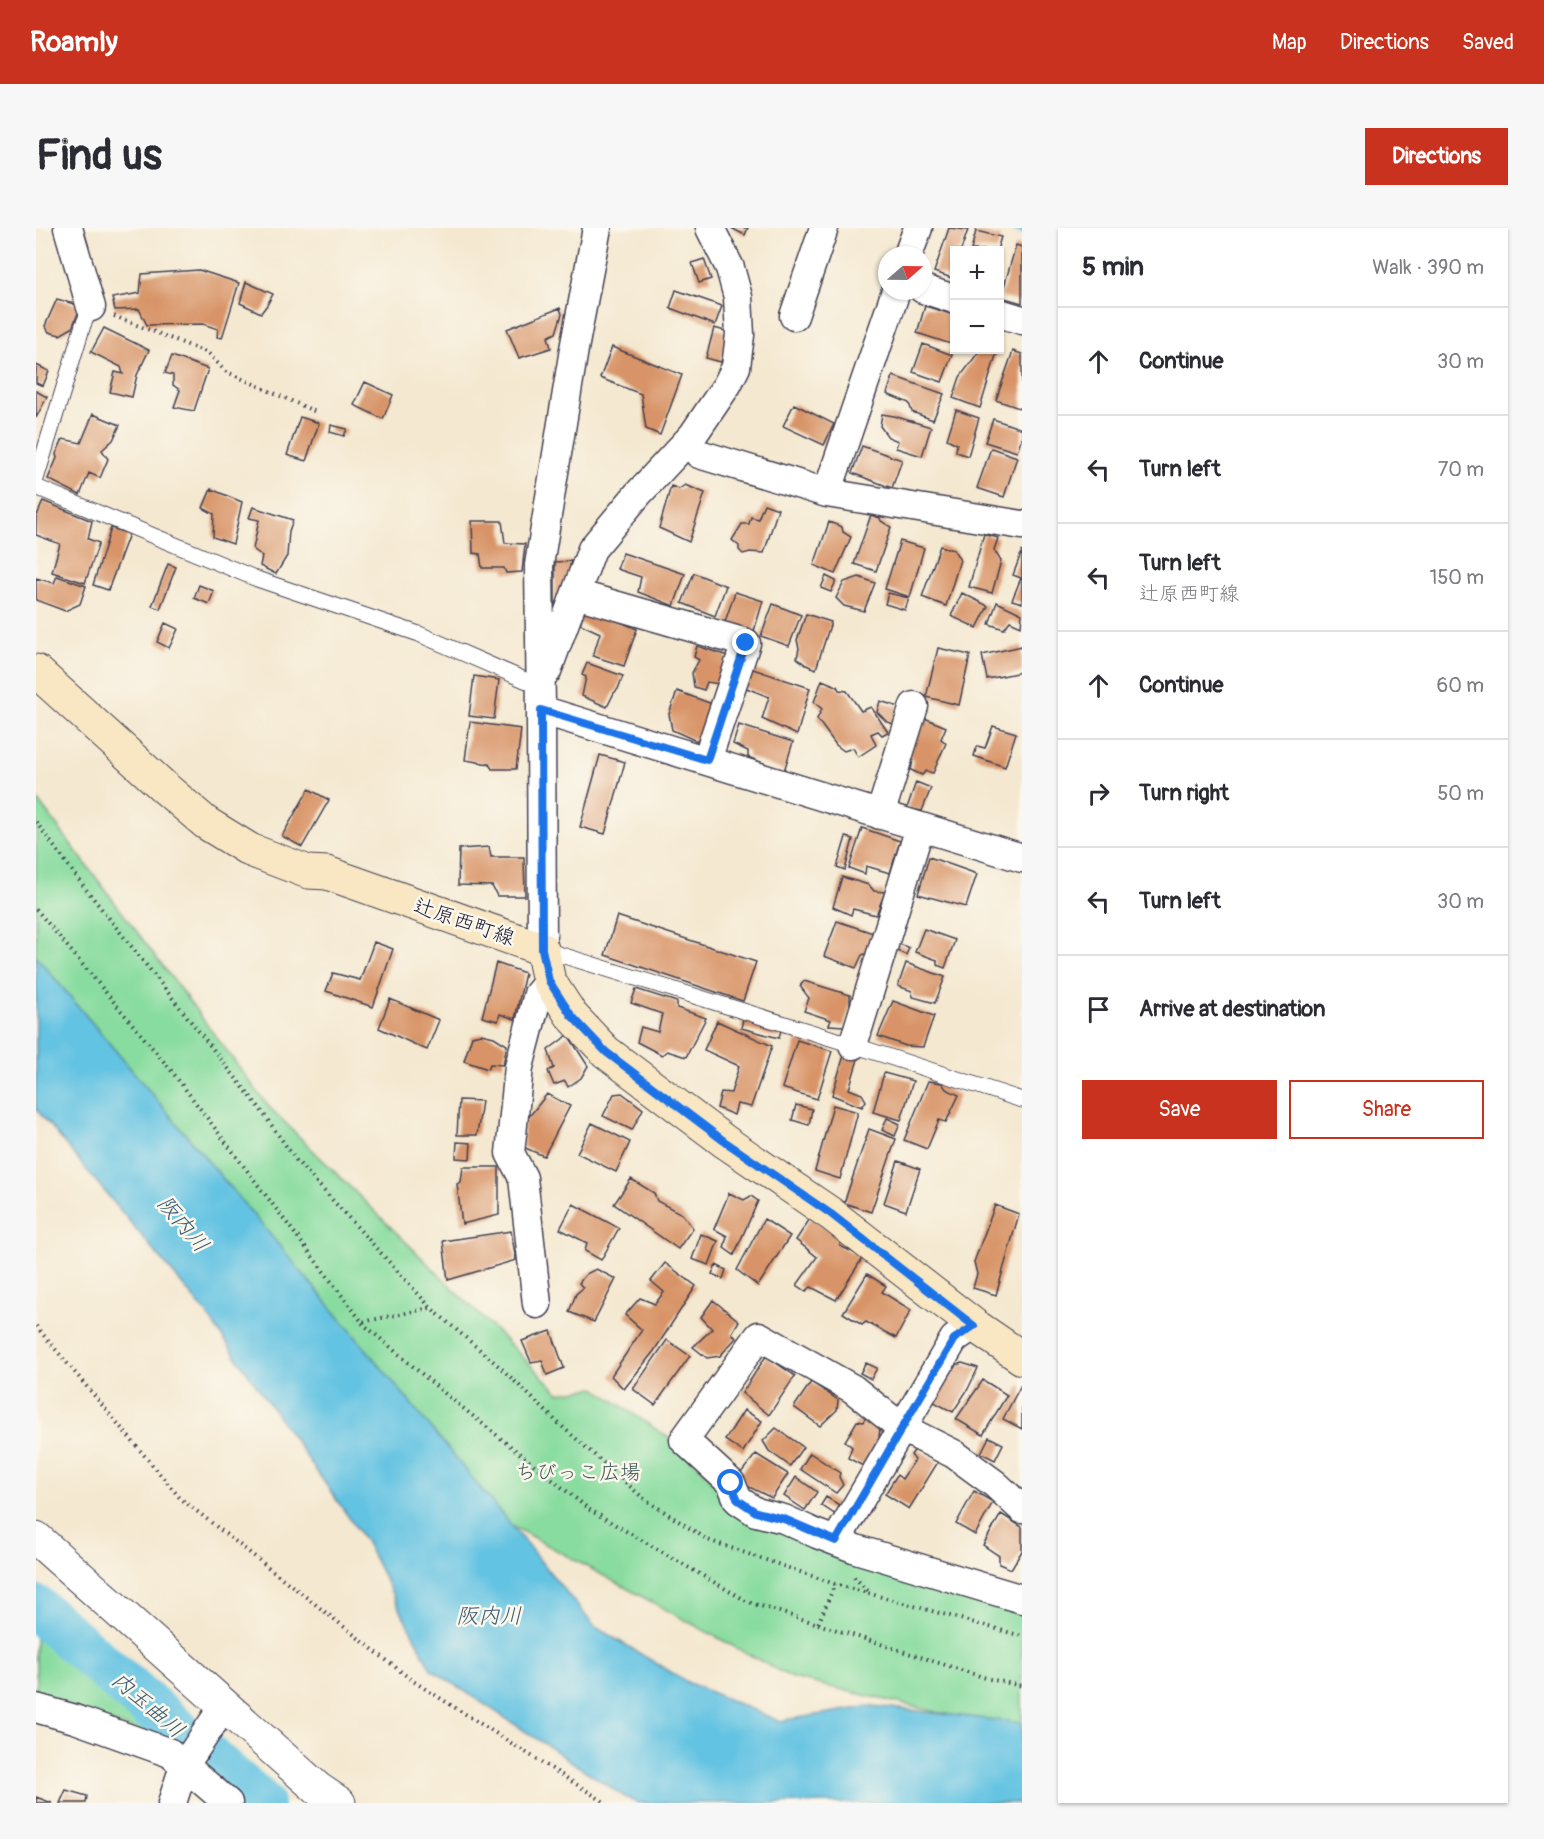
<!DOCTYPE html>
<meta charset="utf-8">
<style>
body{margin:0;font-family:Pangolin,"Klee One",sans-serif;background:#f7f7f7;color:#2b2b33}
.controls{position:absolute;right:18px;top:18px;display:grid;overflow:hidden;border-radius:0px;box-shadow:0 2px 4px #0004}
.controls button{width:54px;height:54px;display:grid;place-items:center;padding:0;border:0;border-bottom:2px solid #e1e1e2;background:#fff;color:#2b2b33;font:30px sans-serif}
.compass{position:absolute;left:842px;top:18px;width:54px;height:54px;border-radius:50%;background:#fff;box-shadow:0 2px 4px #0004;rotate:70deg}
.stop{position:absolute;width:18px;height:18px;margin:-14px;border:4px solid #1a73e8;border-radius:50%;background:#fff}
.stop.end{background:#1a73e8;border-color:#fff;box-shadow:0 2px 6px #0008}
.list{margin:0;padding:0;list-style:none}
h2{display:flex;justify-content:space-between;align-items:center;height:78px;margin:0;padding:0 24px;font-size:26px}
h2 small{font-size:20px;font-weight:400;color:#7c7c81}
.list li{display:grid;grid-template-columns:39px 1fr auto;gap:18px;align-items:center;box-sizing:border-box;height:108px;padding:0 24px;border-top:2px solid #e1e1e2}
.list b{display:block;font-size:22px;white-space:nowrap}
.list p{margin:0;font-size:20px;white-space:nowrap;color:#7c7c81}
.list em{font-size:20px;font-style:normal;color:#7c7c81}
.actions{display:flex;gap:12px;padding:18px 24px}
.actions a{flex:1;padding:14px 0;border:2px solid #c8321e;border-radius:0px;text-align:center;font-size:21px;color:#c8321e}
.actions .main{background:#c8321e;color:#fff}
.icon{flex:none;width:33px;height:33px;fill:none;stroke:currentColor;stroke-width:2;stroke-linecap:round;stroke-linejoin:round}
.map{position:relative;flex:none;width:986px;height:1575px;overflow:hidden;border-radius:0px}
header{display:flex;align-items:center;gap:36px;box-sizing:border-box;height:84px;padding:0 30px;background:#c8321e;color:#fff}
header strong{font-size:28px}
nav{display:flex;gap:33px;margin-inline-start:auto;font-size:21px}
.intro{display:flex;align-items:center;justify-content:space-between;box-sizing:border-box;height:144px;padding:0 36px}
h1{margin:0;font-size:42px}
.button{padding:15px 27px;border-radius:0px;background:#c8321e;color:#fff;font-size:21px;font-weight:700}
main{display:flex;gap:36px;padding:0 36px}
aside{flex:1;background:#fff;border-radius:0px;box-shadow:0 2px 4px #0004}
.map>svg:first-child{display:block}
.green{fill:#88dc9f;stroke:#557f6d;stroke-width:1.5}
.water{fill:#64c3e2;stroke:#43728e;stroke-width:1.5}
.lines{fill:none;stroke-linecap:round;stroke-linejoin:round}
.stream{stroke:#64c3e2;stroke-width:8}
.river{stroke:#64c3e2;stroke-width:46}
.building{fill:#d89467}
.service-casing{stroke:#424051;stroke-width:17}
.minor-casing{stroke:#424051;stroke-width:31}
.tertiary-casing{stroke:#424051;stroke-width:35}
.secondary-casing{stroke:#424051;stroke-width:35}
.path{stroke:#424051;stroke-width:4;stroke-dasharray:1.5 4.5;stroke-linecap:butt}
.service{stroke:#fff;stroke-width:15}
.minor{stroke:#fff;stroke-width:28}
.tertiary{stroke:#fff;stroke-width:33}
.secondary{stroke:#f9e7c3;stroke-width:33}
.route{stroke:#1a73e8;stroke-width:8}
.labels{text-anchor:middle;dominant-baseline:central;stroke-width:5;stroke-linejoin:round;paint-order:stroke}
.street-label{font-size:21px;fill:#22223b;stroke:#fbf7ec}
.park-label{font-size:21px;fill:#415a59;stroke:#fbf7ec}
.water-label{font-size:22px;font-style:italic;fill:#395a75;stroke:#fbf7ec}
</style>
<header>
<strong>Roamly</strong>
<nav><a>Map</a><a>Directions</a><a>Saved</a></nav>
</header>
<div class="intro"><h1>Find us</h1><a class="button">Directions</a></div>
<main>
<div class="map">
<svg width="986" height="1575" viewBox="0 0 986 1575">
<rect width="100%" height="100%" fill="#fbf7ec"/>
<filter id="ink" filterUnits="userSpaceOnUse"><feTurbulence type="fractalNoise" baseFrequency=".0167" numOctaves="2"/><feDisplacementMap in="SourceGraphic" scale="12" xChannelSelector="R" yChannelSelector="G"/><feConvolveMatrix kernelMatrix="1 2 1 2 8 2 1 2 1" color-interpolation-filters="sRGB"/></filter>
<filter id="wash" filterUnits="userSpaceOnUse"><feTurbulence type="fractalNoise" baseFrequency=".008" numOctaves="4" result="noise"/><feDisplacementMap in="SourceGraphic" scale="24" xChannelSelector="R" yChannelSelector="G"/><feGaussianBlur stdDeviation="1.35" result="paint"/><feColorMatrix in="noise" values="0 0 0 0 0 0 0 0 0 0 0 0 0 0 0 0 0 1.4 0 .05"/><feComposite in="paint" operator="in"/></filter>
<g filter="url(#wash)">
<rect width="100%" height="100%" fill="#f4e8d0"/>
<path class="green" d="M0,570L233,879L523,1165L559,1160L636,1212L684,1259L986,1383V1504L756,1450L474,1297L0,732Z
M0,1360L20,1382L67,1416L152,1496L139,1516L0,1469Z"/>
<path class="water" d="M0,728L330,1121L558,1398L653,1455L743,1493L837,1478L986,1495V1575H602L589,1569L395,1441L328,1311L169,1084L0,881Z"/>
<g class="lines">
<path class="stream" d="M979,0L986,2"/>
<path class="river" d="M0,1380L225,1575"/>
</g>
<g id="blocks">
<path class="building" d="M695,0H712L709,7Z
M913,0L932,2L925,22H918V42L916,50L898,44Z
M940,3L965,9L961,22H935Z
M980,17L986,19V75L965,69Z
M668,31L675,51L663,55L656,35Z
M163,42L203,55L186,110L181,109L182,101L167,96L111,97L103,81L79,82L76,70L104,65L106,46Z
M210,54L237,66L231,77L225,85L204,75Z
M640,62L686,78L679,97L634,80Z
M21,71L45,78L36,100L24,107L13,104L9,98Z
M889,78L918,87V117L881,105Z
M524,80L526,86L520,105L512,109L515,120L483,130L471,101Z
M68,100L113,122L101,147L96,169L74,164L79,144L87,146L85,139L55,124Z
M678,100L693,104L685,134L670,130Z
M887,116L916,127L906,154L877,144Z
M576,119L646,147L624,207L610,201L605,166L564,150Z
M944,122L961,124L944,180L917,170L924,149Z
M977,123L986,126V181L960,172Z
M136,128L172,141L158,183L138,179L144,162L137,157V147L129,145Z
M0,137L13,143L7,158L0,155Z
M857,148L908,166L897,192L876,184L873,175L851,166Z
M329,154L357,167L347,191L318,177Z
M0,163L11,169L0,190Z
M758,176L798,196L788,217L747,198Z
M920,182L943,190L932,228L920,224L921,216L911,211Z
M57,186L84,197L77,212L66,222L72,231L64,250L53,245L44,267L12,251L21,230L20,226L27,211L45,215Z
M846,186L858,188L895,199L886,228L860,220L862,213L852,209L844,198Z
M264,189L283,195L270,233L251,227Z
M957,191L986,201V208L981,224L949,214Z
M295,197L311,201L308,208L294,204Z
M826,218L866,232L856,260L816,245Z
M955,220L981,229L968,269L941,260Z
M649,257L669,265L653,314L623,300L635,258L643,261Z
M175,261L206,274L197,316L177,309L178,286L167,280Z
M7,273L56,293L52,311L63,315L49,355L16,344L24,316L0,307V290Z
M728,276L742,281L728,325L714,324L707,326L703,322V318L696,312L706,296H713L715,289L722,291Z
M217,279L257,292L253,303L251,328L240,346L224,338L226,328L217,321L223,292L213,290Z
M835,287L844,290L845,293L855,299L840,343L818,336Z
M436,293H466L469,315L489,316L486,344L470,345L468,340H446L444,326L437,325Z
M793,294L806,299L807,304L815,309L799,346L778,337Z
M75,300L93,306L72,362L57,357Z
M948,306L962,310L958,322L965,333L956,365L933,359Z
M864,313L888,320L874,369L849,361Z
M904,318L918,322L924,332L910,378L886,369Z
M986,323V375L976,372L985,350L977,347Z
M587,325L649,346L638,378L602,364L605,349L581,341Z
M535,333L525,378H519V334Z
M132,336L140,339L124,381L116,378Z
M658,345L690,358L679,388L646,375Z
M21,348L50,358L44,376L29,383L0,372V350L18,355Z
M790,348L800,353L795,364L785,360Z
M823,349L839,355L828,383L808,378L800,370L808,354Z
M163,357L178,363L173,376L158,370Z
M699,364L727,373L718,403L689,394Z
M852,365L873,370L869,382L849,376Z
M926,365L952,378L941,400L915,388Z
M961,374L986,386L985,398L974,393L968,401L953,396Z
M737,376L765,387L753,418L725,408Z
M556,382L601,401L588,438L557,428L564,405L542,395L548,384Z
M770,386L795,394L780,441L770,437L761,430L763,420L761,412Z
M129,395L142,401L133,420L121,414Z
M661,418L692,428L683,456L671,454L668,462L658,459L656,445L663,432L658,429Z
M986,418V444L951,451L946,427Z
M902,420L934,427L923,477L890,469Z
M551,435L587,448L582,461L578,465L571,479L546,468L550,449L546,447Z
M714,440L774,460L761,507L726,491L733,469L708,459Z
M438,448L463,452L458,491L433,488Z
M786,452L801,458L803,462L811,463L825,483L835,479L852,504L846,507L842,503L835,506L840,517L822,529L817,520L808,523L800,517L781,491L786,481L778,474Z
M641,463L676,476L665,515L636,502L633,486Z
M844,473L863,479L858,496L851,494L841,484Z
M886,489L910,499L905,511L910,515L897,545L890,543L886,547L875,542L877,532L872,528Z
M434,494L485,501L480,541H456L453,536L429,532Z
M703,497L757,514L748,543L712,529V523L697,516Z
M957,498L980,505L969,539L938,528L941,518L949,520Z
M564,527L589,534L569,606L544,599Z
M880,554L895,560L886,583L871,580Z
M273,561L293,572L266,619L246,608Z
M826,600L864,613L854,645L830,638L829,646L813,640Z
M810,609L817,611L809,642L801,639Z
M453,619L455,629H488L489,668H461L456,658L422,657L423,621Z
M893,629L941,646L930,679L882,666Z
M806,649L833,657L838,663L849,664L840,687L817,681L815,687L797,679Z
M581,688L720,734L707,773L569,727Z
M801,693L837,705L832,725L826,727L820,740L788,728Z
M888,701L919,712L909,740L901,737V732L879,724Z
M338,714L357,721L337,779L290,763L297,745L324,752Z
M861,715L873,720L870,727L859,722Z
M460,735L489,745L479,791L464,786L462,793L446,789Z
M870,735L909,749L899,775L877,769L876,763L862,758Z
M768,753L814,767V779L808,798L793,797L795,792L768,783L773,770L764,758Z
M600,761L641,774V780L670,790L650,829L631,823L626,827L601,814L605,799L622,804L626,786L595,775Z
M354,771L403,792L391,822L343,800Z
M857,773L898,788L887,819L870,818L842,808Z
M707,791L745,802L743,810L705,800Z
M681,793L736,818L715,879L701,876L698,887L681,880L685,864L695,865L703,838L668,822Z
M445,806L458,809L471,817L467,837L454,836L452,841L428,833L436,808Z
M532,807L552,838L545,850L532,859L529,853L518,857L512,843L518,840L512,822Z
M761,812L796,823L781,871L746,860Z
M809,824L823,828L813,861L826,866L830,873L826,879L796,867Z
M848,845L877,853L865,892L837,884Z
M892,853L906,855L910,861L923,867L910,894L903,892L891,921L868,912Z
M586,865L607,881L596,902L567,888L578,866Z
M511,866L534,878L508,928L487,919L488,895Z
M423,872L446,873L441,907H421Z
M760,877L776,881L773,897L756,892Z
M797,877L822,884L804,951L779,943Z
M851,890L864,896L859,908L846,902Z
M556,895L594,914L580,944L541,925Z
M833,901L860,911L835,984L808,975Z
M421,914L435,915L434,931L420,930Z
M862,933L884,941L870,983L848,975Z
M427,939H463V987L426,996L421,956L425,954Z
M595,951L618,965L621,973L646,986L657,1000L642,1021L578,976Z
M693,965L708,972L715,968L722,973L698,1027L688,1020L691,1008L678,1001Z
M537,976L583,1000L565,1032L549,1023L551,1015L524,1001Z
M959,977L983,986L960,1067L937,1060L941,1046L938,1034Z
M775,989L804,1009V1018L827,1029L800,1072L775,1059L770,1063L761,1057L781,1029L760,1012Z
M728,991L754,1008L722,1058L701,1042Z
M475,1003L480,1032L412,1052L407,1013Z
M665,1006L682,1013L673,1037L656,1031Z
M629,1035L660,1058L618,1123L588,1161L575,1148L606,1102L589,1087L604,1070L619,1076L628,1064L615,1053Z
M680,1037L690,1042L687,1051L676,1046Z
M560,1041L580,1051L558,1094L533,1084L540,1066L547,1060L543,1055L550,1046Z
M831,1046L850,1058L846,1064L875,1082L860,1110L830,1094L826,1097L807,1085Z
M677,1072L703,1093L696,1105L700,1110L684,1128L671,1130L657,1119L676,1101L665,1089Z
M515,1103L528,1140L511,1147L506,1132L495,1134L486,1113Z
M631,1112L654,1128L619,1177L597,1161Z
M730,1128L759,1148L733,1187L706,1165Z
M830,1135L841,1140L835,1151L824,1145Z
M926,1135L942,1140L932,1161L917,1184L896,1173L917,1138Z
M947,1152L971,1167L947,1207L920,1191Z
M775,1154L802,1172L801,1182L784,1198L758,1179Z
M986,1155V1201L967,1191Z
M708,1182L726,1193L707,1224L689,1212Z
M830,1189L844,1199L843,1210L827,1238L812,1230L816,1219L809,1213L821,1193L827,1194Z
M740,1200L767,1219L754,1238L733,1223L727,1213Z
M953,1209L967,1216L959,1232L945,1225Z
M880,1220L902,1234L873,1281L849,1266L861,1247L866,1251L879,1232L875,1227Z
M774,1225L804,1245L803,1249L807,1257L800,1265L764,1241Z
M720,1226L752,1246L736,1270L709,1257L704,1246Z
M760,1249L781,1264L769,1282L748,1268Z
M938,1263L957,1274L939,1307L920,1296Z
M790,1269L805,1278L800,1287L785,1277Z
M965,1286L986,1299V1323L975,1341L963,1336V1328L947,1317Z
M30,1562L51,1568L50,1575H24Z
M0,1569L16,1575H0Z"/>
</g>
</g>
<g filter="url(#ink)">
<use href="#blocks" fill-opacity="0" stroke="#424051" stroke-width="1.5"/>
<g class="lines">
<defs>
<path id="service" d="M0,251L47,97L55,79
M0,259L221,351L383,406L505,459
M506,721L817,817L986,872"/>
<path id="minor" d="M32,0L55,79
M561,0L538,121L503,337L505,482L986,630
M872,27L882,0
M887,61L918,71
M860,63L791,265L986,297
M963,85L986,92
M758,88L788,0
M663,226L791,265
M540,366L710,415L671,532
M511,443L556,321L602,266L657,207L691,157L700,139L704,107L702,69L694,40L674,0
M505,482L506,721
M844,587L878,478
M817,817L884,599
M501,1076L487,950L474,925L483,839L502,766L513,753
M938,1097L918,1111L866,1200L817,1161L723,1108L648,1212L695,1255L702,1272L720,1284L748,1291L781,1306L820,1321L986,1371
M800,1313L866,1200L918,1226L959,1256L986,1281
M0,1480L39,1491L134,1525L192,1575
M136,1575L148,1538L188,1478"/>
<path id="tertiary" d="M0,1310L282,1561L303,1575"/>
<path id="secondary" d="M0,443L129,560L170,595L214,622L272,644L291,645L506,721L513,753L535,787L570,824L688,913L795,986L938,1097L986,1130"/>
</defs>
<use href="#service" class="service-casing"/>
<use href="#minor" class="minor-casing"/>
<use href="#tertiary" class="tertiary-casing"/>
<use href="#secondary" class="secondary-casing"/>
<path class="path" d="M78,88L172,125L189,143L280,184
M0,594L49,660L222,878L260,932L395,1080L465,1140L520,1193L607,1270L672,1312L799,1356L986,1408
M0,681L134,841L326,1094L394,1080
M326,1095L407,1164L554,1282L712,1374L782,1396L799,1356
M0,1098L144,1270L377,1453L570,1575
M818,1349L834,1365
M782,1396L953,1451L986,1458"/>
<use href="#service" class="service"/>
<use href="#minor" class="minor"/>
<use href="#tertiary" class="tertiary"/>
<use href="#secondary" class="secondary"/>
</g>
</g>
<g class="lines" filter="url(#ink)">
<path class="route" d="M695,1255L702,1272L720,1284L748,1291L800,1313L918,1111L938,1098L795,986L688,913L570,824L535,787L513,753L506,721L505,482L671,532L710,415"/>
</g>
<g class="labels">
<g class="street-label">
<text transform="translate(428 694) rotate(19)">辻原西町線</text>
</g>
<g class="park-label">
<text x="542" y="1244">ちびっこ広場</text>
</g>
<g class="water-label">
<text transform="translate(147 996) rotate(50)">阪内川</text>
<text x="453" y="1388">阪内川</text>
<text transform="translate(112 1477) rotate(41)">内玉曲川</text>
</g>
</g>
</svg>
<div class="controls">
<button>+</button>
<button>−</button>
</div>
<svg class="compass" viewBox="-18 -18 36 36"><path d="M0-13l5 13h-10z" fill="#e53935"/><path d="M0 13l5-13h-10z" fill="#7c7c81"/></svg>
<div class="stop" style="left:695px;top:1255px"></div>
<div class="stop end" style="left:710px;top:415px"></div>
</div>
<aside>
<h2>5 min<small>Walk · 390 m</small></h2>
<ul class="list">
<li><svg class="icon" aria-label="ahead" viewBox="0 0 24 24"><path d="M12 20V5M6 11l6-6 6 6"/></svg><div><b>Continue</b></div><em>30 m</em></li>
<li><svg class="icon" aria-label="left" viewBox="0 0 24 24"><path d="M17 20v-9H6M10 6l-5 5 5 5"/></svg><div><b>Turn left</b></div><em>70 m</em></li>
<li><svg class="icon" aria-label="left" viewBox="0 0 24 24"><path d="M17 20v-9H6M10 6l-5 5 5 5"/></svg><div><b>Turn left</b><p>辻原西町線</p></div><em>150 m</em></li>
<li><svg class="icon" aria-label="ahead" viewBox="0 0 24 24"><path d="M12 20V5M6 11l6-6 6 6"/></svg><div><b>Continue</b></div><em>60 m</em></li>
<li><svg class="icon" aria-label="right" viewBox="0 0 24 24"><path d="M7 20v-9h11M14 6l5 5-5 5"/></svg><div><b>Turn right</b></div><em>50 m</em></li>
<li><svg class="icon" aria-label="left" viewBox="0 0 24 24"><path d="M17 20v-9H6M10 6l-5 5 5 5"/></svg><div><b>Turn left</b></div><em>30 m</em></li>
<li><svg class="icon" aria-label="arrive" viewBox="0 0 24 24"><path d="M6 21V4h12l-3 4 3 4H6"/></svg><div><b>Arrive at destination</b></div></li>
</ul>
<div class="actions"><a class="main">Save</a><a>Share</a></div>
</aside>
</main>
